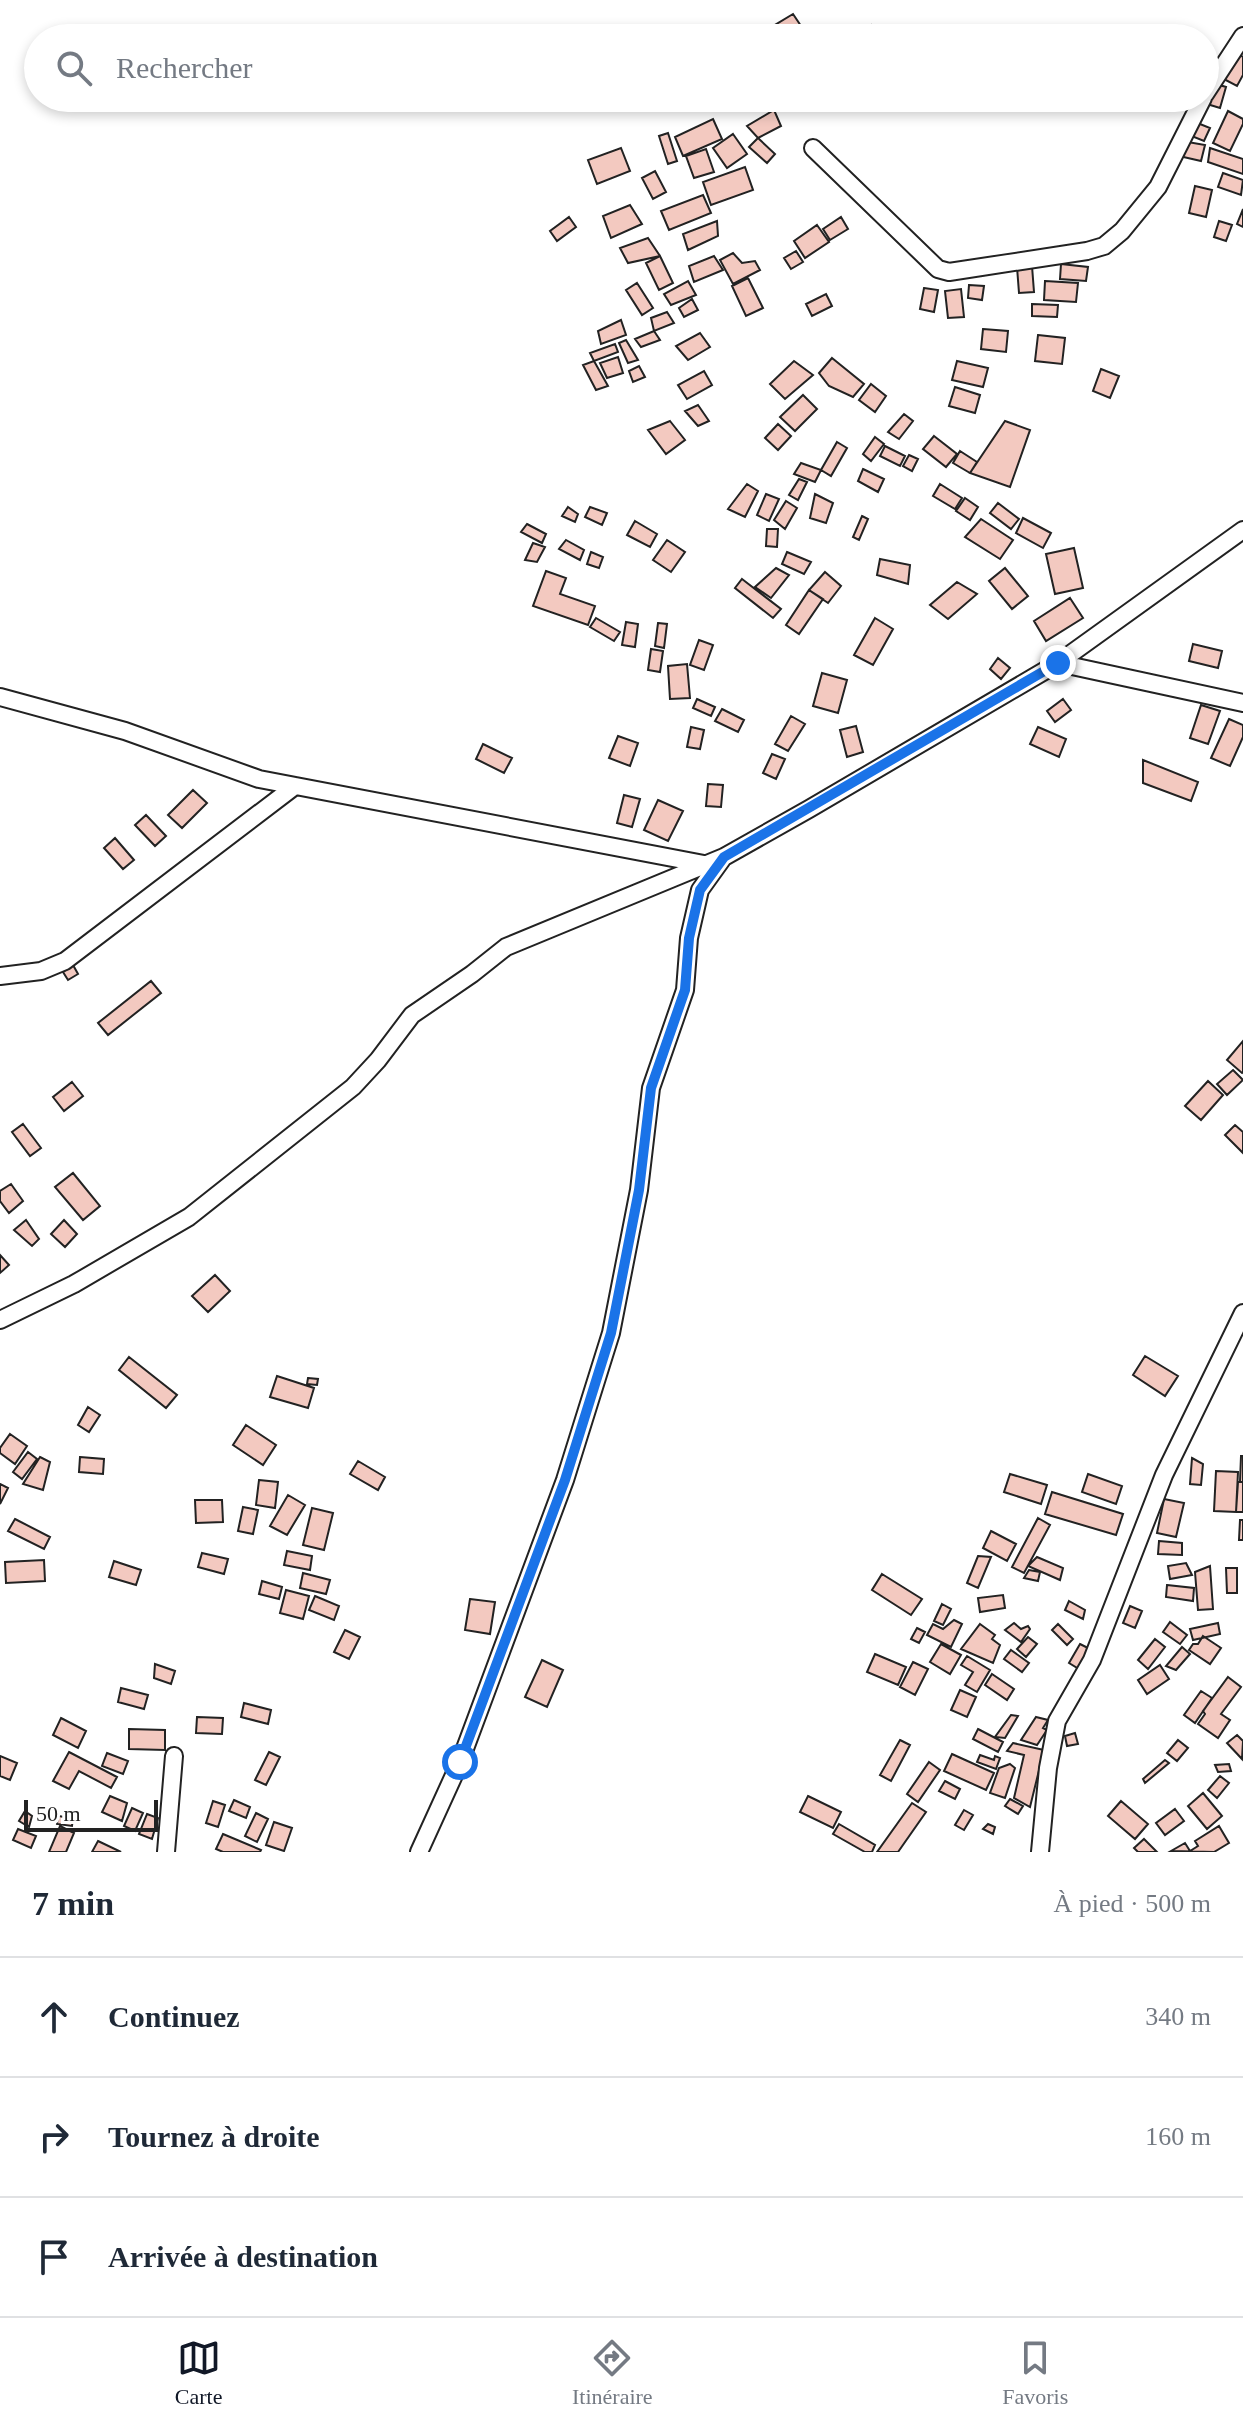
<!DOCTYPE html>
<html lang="fr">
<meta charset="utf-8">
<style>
body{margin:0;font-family:Georgia,serif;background:#f2f2f3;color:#1f2937}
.scale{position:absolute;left:24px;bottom:20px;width:134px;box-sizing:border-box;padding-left:8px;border:4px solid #222;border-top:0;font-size:22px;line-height:28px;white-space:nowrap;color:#222;-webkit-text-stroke:6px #fff;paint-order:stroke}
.stop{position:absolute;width:24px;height:24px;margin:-18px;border:6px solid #1a73e8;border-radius:50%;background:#fff}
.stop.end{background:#1a73e8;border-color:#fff;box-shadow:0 2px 8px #0008}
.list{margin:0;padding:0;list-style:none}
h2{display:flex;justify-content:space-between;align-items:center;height:104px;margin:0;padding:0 32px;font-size:34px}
h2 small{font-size:26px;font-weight:400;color:#747a83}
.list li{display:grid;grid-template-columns:52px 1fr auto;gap:24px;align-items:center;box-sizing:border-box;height:120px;padding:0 32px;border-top:2px solid #e0e1e3}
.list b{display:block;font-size:30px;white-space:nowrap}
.list em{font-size:26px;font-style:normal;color:#747a83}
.icon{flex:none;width:44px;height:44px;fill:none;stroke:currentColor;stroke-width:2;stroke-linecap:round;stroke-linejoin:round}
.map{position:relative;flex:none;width:1243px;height:1852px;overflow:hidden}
.search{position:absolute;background:#fff;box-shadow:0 4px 12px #0003;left:24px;right:24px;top:24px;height:88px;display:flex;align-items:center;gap:20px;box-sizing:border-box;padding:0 28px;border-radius:44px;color:#747a83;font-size:30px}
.sheet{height:464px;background:#fff}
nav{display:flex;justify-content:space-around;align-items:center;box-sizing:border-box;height:112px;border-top:2px solid #e0e1e3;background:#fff;font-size:22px;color:#747a83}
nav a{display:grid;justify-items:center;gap:4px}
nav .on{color:#111827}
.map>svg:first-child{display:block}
.building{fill:#f3c9c0;stroke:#222;stroke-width:2}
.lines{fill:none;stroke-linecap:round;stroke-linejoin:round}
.minor-casing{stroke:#222;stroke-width:20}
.minor{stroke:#fff;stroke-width:16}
.route{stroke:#1a73e8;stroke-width:10}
</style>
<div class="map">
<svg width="1243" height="1852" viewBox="0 0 1243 1852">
<rect width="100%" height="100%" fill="#fff"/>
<path class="building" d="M793,14L805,32L795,38H762L760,34Z
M871,25L874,38H856L854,30Z
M819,27L826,38H805L804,37Z
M1235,52L1243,57V75L1237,86L1220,77Z
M1213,83L1226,87L1220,108L1207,104Z
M774,110L781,126L758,138L747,126Z
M1228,111L1243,119V124L1230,151L1213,143Z
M713,119L722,139L683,156L675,137Z
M1195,122L1210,128L1204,141L1189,135Z
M668,133L677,161L668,164L659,136Z
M733,134L747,154L727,168L713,148Z
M758,138L775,154L767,163L749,147Z
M1182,141L1205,145L1201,161L1179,156Z
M621,148L630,171L597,184L588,160Z
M1210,148L1243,159V174L1208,162Z
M706,149L714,172L694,178L686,156Z
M745,167L753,190L711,205L703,182Z
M655,171L666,192L653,199L642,178Z
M1223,173L1243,180L1241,195L1218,187Z
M1195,186L1212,190L1206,217L1189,213Z
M703,195L711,213L669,230L661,211Z
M630,205L642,224L611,238L603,216Z
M1243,209V227L1237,224Z
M569,217L576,227L557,241L550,231Z
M841,217L848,229L830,240L823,229Z
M717,221L718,236L688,250L683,234Z
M1219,221L1232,225L1226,241L1214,237Z
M817,225L829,242L805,258L794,241Z
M648,238L660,256L628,263L620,248Z
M796,251L803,262L791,269L784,258Z
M733,253L742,263L755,261L760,270L733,284L720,260Z
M660,256L673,283L659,290L646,263Z
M714,256L723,270L694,282L689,266Z
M1061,264L1088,267L1086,281L1060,279Z
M1032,266L1034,292L1019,293L1017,267Z
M748,278L763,308L746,316L732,286Z
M688,281L696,295L671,305L664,294Z
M1045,281L1078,283L1076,302L1044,300Z
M637,283L653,308L642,315L626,290Z
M969,285L984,286L982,300L968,298Z
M924,288L938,290L934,312L920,309Z
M961,289L964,317L948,318L945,291Z
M826,294L832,306L812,316L806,304Z
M692,299L698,310L684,317L679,308Z
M1032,304L1058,305L1057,317L1032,316Z
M667,312L674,323L654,331L651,318Z
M621,320L626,335L601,344L598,331Z
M983,329L1008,331L1006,352L981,349Z
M654,331L660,340L641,347L635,339Z
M700,333L710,347L688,360L676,346Z
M1038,335L1065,338L1062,364L1035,361Z
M626,340L638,360L628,363L619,343Z
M615,344L618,352L594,361L590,353Z
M618,357L623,373L607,378L600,363Z
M832,358L864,384L853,397L829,386L819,373Z
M594,361L608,386L596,390L583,365Z
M794,361L813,375L785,399L770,384Z
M957,361L988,368L983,387L952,380Z
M639,366L645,377L633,382L629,371Z
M1101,369L1119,376L1110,398L1093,391Z
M704,371L712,385L687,399L678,385Z
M871,384L886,396L875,412L859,400Z
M955,387L980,395L975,413L949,406Z
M803,395L817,409L795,431L780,417Z
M698,405L709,421L698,426L685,411Z
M904,414L913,421L899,439L888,432Z
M670,421L685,440L666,454L648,430Z
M1005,421L1030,430L1010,487L970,473Z
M778,424L791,436L778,450L765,438Z
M934,436L957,454L946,467L923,449Z
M875,437L884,444L871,461L863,454Z
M837,442L847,448L831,476L821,470Z
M885,446L905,456L900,466L880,456Z
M960,451L977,462L970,473L953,463Z
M909,455L918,459L912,471L903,466Z
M801,463L821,470L815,482L794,474Z
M863,469L884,479L878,492L858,481Z
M799,479L807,482L798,500L789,495Z
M747,484L758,491L745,517L728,509Z
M940,484L962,498L955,509L933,496Z
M766,494L779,499L769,521L757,515Z
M815,494L833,503L826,523L810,518Z
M965,498L978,507L970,520L956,511Z
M786,501L797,508L785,529L774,520Z
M998,503L1019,519L1011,529L990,513Z
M568,507L578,514L575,522L562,516Z
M590,507L607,513L602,525L585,517Z
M862,516L868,519L859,540L853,537Z
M1023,518L1051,533L1043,548L1016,533Z
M981,519L1013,540L1000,559L965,537Z
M635,521L657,534L650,547L627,535Z
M527,524L546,534L542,543L521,532Z
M767,529H778L777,547L766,546Z
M566,540L584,550L580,560L559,549Z
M667,540L685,552L671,572L653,560Z
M533,543L545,547L537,562L525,560Z
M1074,548L1083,588L1055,594L1046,554Z
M591,552L603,557L599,568L587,564Z
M787,552L811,562L804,574L782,564Z
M880,559L910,565L908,584L877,575Z
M776,568L789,575L771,598L755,587Z
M1005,568L1028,596L1012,609L989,581Z
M546,571L566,578L560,594L595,606L588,625L533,606Z
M825,572L841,586L828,603L809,590Z
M742,579L781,609L773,618L735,588Z
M957,582L977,594L948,619L930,605Z
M809,590L823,599L799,634L786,625Z
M1070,598L1083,618L1046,641L1034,621Z
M596,618L620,632L614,641L590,627Z
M875,618L893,629L873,665L854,655Z
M626,622L638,624L635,647L622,645Z
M658,623L667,624L664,648L655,646Z
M699,640L713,645L704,670L690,665Z
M1193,644L1222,651L1218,668L1189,661Z
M651,649L663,651L660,672L648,670Z
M998,658L1010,668L1001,679L990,669Z
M687,664L690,698L670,699L668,666Z
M822,673L847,680L838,713L813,706Z
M697,699L715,707L711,716L693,708Z
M1063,699L1071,710L1055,722L1047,711Z
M1201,705L1220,711L1208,744L1190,738Z
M722,709L744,720L738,732L715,721Z
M791,716L805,724L788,751L775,744Z
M1229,719L1243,725V737L1230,766L1211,758Z
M856,726L863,752L847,757L840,730Z
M691,727L704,730L700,749L687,747Z
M1038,727L1066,739L1059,757L1030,744Z
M618,736L638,743L630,766L609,758Z
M483,744L512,758L504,773L476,759Z
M772,754L785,759L776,779L763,773Z
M1143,760L1198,782L1191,801L1143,783Z
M708,784L723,785L721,807L706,806Z
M193,790L207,803L182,828L168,815Z
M624,795L640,799L632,827L617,823Z
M658,800L683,811L668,841L644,830Z
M146,815L166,836L155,846L135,825Z
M115,838L134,860L123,869L104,848Z
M73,965L78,974L68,980L63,972Z
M151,981L161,993L108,1035L98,1023Z
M1243,1041V1072L1242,1073L1227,1060Z
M1233,1070L1243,1080L1227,1095L1217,1084Z
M1208,1081L1223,1095L1201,1120L1185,1106Z
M72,1082L83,1096L64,1111L53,1097Z
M23,1124L41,1148L30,1156L12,1132Z
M1235,1125L1243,1132V1153L1225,1135Z
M73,1173L100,1206L83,1220L55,1187Z
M11,1184L23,1201L9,1213L0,1201V1191Z
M26,1220L39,1239L32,1246L14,1230Z
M64,1220L77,1234L65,1247L51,1234Z
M0,1255L9,1265L0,1273Z
M215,1275L230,1291L208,1312L192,1296Z
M1145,1356L1178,1376L1165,1396L1133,1375Z
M129,1357L177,1395L166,1408L119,1370Z
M277,1376L314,1388L308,1408L270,1397Z
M308,1378L318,1379L317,1385L307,1384Z
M88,1407L100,1415L89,1432L78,1425Z
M246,1425L276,1445L263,1465L233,1445Z
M10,1434L27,1446L15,1464L0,1453V1448Z
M28,1452L37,1459L22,1479L13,1472Z
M1241,1456H1243V1482H1240Z
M40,1457L50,1462L43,1490L23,1484Z
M80,1457L104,1459L103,1474L79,1472Z
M1192,1458L1203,1464L1201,1485L1190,1484Z
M358,1461L385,1477L378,1490L350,1474Z
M1216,1471L1238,1472L1236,1512L1214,1511Z
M1010,1474L1047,1485L1041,1504L1004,1492Z
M1088,1474L1122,1486L1116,1504L1082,1492Z
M259,1480L278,1482L275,1508L256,1505Z
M1238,1482H1243V1512H1236Z
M0,1484L8,1488L0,1504Z
M1052,1492L1123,1514L1116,1535L1045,1514Z
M288,1495L305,1505L287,1535L270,1526Z
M1164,1499L1184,1503L1176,1537L1157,1533Z
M195,1500H222L223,1522L196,1523Z
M243,1507L258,1510L253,1534L238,1531Z
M312,1508L333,1513L324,1550L303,1545Z
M1038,1518L1050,1525L1024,1573L1012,1567Z
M15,1519L50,1537L44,1549L8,1531Z
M1240,1520H1243V1540H1239Z
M991,1531L1016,1544L1007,1561L983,1548Z
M1159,1541L1182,1543V1555L1158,1554Z
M287,1551L312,1556L310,1570L284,1565Z
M202,1553L228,1559L224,1574L198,1567Z
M978,1556L991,1557L978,1588L967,1583Z
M1037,1557L1063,1568L1060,1580L1028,1566Z
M44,1560L45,1581L6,1583L5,1562Z
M114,1561L141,1570L136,1585L109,1577Z
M1186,1563L1192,1575L1170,1579L1168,1566Z
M1210,1566L1213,1609L1198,1610L1195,1572Z
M1226,1568H1237V1593H1227Z
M1029,1570L1040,1572L1038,1581L1024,1578Z
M303,1573L330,1580L326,1594L300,1588Z
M882,1574L922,1599L911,1615L872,1590Z
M262,1581L282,1587L279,1599L259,1594Z
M1167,1585L1194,1588L1193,1601L1166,1597Z
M286,1590L309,1596L303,1619L280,1613Z
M1003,1595L1005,1608L980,1612L978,1598Z
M315,1596L339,1606L334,1620L309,1610Z
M470,1599L495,1602L490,1634L465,1630Z
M1069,1601L1085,1610L1083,1619L1065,1610Z
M942,1604L951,1609L943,1625L934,1621Z
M1130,1606L1142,1611L1135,1628L1123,1623Z
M954,1620L962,1624L951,1647L927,1635L933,1624L943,1629Z
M1170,1622L1187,1635L1180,1644L1163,1632Z
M1014,1623L1021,1629L1028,1626L1030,1629L1021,1642L1005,1630Z
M1218,1623L1220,1634L1193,1640L1190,1629Z
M980,1624L995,1635L992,1639L1000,1645L993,1663L961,1649Z
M1058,1624L1073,1639L1067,1645L1052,1630Z
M917,1628L925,1632L919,1643L911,1639Z
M345,1630L360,1637L349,1659L334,1652Z
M1203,1636L1221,1648L1210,1664L1189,1650L1193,1644H1198Z
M1028,1637L1037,1644L1026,1657L1017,1649Z
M1155,1639L1165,1647L1148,1669L1138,1660Z
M941,1644L961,1655L950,1674L930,1662Z
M1080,1644L1090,1649L1079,1669L1069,1663Z
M1182,1647L1190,1654L1176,1670L1166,1666Z
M1011,1650L1029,1663L1022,1672L1004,1659Z
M875,1654L906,1667L898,1685L867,1672Z
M967,1656L990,1670L977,1692L965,1685L973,1672L961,1665Z
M542,1660L563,1670L547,1707L525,1697Z
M913,1662L928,1669L915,1695L900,1687Z
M155,1664L175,1671L171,1684L154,1678Z
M1160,1665L1169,1679L1147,1694L1138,1680Z
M992,1674L1014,1689L1007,1700L985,1685Z
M1228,1677L1241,1687L1221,1714L1230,1720L1218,1738L1198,1724L1205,1714L1203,1711Z
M121,1688L148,1695L144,1709L118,1702Z
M960,1690L976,1697L967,1717L951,1710Z
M1201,1691L1212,1698L1195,1723L1184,1715Z
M244,1703L271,1710L268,1724L241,1717Z
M1011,1715L1018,1716L1005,1738L995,1737Z
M197,1717L223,1718L222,1734L196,1733Z
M1036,1717L1048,1720L1043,1728L1047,1730L1037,1745L1021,1740Z
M61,1718L86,1731L78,1748L53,1735Z
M129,1729L165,1730V1750L129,1749Z
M978,1729L1003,1742L998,1752L973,1739Z
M1075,1733L1078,1744L1067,1746L1065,1736Z
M1237,1735L1243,1741L1242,1759L1227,1743Z
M900,1740L910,1745L891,1781L880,1775Z
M1178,1740L1188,1748L1177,1761L1167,1753Z
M1013,1743L1044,1750L1030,1807L1014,1798L1024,1755L1007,1751Z
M69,1752L117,1777L111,1788L79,1771L69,1789L53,1781Z
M269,1752L280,1757L266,1785L255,1780Z
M107,1753L128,1761L123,1774L102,1766Z
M952,1754L994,1773L986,1790L944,1771Z
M980,1755L994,1760L995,1756L1000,1758L996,1769L977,1762Z
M0,1756L17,1763L10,1780L0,1776Z
M1165,1760L1169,1763L1145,1783L1143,1779Z
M929,1762L940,1770L918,1802L907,1794Z
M1010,1764L1015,1768L1005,1798L990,1793L999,1768Z
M1229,1764L1231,1771L1218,1772L1215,1765Z
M1220,1776L1229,1783L1217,1798L1208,1790Z
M945,1781L960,1789L955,1799L939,1791Z
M1203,1793L1222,1816L1207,1829L1188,1806Z
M110,1796L127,1803L122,1821L102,1812Z
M808,1796L841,1812L833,1828L800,1812Z
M1010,1799L1023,1806L1018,1814L1005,1806Z
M234,1800L250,1807L246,1818L229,1811Z
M213,1801L225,1805L218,1827L206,1823Z
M1121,1801L1148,1824L1135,1839L1108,1816Z
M912,1803L926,1812L898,1852H877Z
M132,1808L143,1813L135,1831L124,1826Z
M1175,1809L1184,1821L1165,1835L1156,1823Z
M964,1810L973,1815L964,1830L955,1825Z
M25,1811L32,1816L29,1827L19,1821Z
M256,1813L268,1819L257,1842L245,1836Z
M147,1814L158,1818L152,1839L139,1834Z
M58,1816L73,1818L72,1826L57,1824Z
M274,1822L292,1828L284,1851L266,1845Z
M839,1824L875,1845L872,1852H865L833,1834Z
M988,1824L995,1827L993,1834L983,1829Z
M60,1826L74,1833L66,1852H49Z
M1219,1826L1229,1843L1214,1852L1171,1851L1185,1843L1190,1851L1198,1846L1195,1841Z
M18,1829L36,1836L31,1848L13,1840Z
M223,1834L261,1850L260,1852H223L216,1849Z
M1144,1839L1157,1852H1138L1134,1848Z
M98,1841L121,1852H92Z"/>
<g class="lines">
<defs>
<path id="minor" d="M1205,94L1243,36
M813,148L938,269L949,272L1087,251L1104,246L1122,231L1158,187L1203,98
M1058,663L1243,703
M0,697L125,731L259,779L704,864
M0,976L41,971L65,961L295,786
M0,1320L74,1284L189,1217L353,1087L378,1060L412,1015L472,974L506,947L724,857L809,809L1058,663L1243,530
M166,1852L174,1756
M419,1852L460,1762L565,1480L611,1333L639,1190L651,1088L685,990L689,938L700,890L723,858
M1040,1852L1048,1768L1057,1721L1092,1660L1164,1475L1243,1313"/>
</defs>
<use href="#minor" class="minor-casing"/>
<use href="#minor" class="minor"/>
</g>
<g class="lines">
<path class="route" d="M460,1762L565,1480L611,1333L639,1190L651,1088L685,990L689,938L700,890L724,857L1058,663"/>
</g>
</svg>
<div class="scale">50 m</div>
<div class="stop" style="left:460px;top:1762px"></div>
<div class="stop end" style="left:1058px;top:663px"></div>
<div class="search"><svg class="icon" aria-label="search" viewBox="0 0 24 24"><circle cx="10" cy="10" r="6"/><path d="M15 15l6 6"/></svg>Rechercher</div>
</div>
<section class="sheet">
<h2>7 min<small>À pied · 500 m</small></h2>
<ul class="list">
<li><svg class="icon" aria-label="ahead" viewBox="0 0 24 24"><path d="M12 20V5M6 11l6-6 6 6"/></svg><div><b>Continuez</b></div><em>340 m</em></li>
<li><svg class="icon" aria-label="right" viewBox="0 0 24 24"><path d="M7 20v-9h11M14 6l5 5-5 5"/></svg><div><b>Tournez à droite</b></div><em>160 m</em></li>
<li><svg class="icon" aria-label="arrive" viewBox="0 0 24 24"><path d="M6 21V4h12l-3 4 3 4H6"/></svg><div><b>Arrivée à destination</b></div></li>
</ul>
</section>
<nav>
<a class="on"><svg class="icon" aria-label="map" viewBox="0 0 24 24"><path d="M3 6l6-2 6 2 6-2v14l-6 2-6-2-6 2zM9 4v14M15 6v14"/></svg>Carte</a>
<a><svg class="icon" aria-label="directions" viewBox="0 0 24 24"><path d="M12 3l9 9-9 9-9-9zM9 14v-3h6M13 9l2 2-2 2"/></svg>Itinéraire</a>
<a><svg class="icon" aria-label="saved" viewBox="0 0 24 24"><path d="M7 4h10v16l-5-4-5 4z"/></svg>Favoris</a>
</nav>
